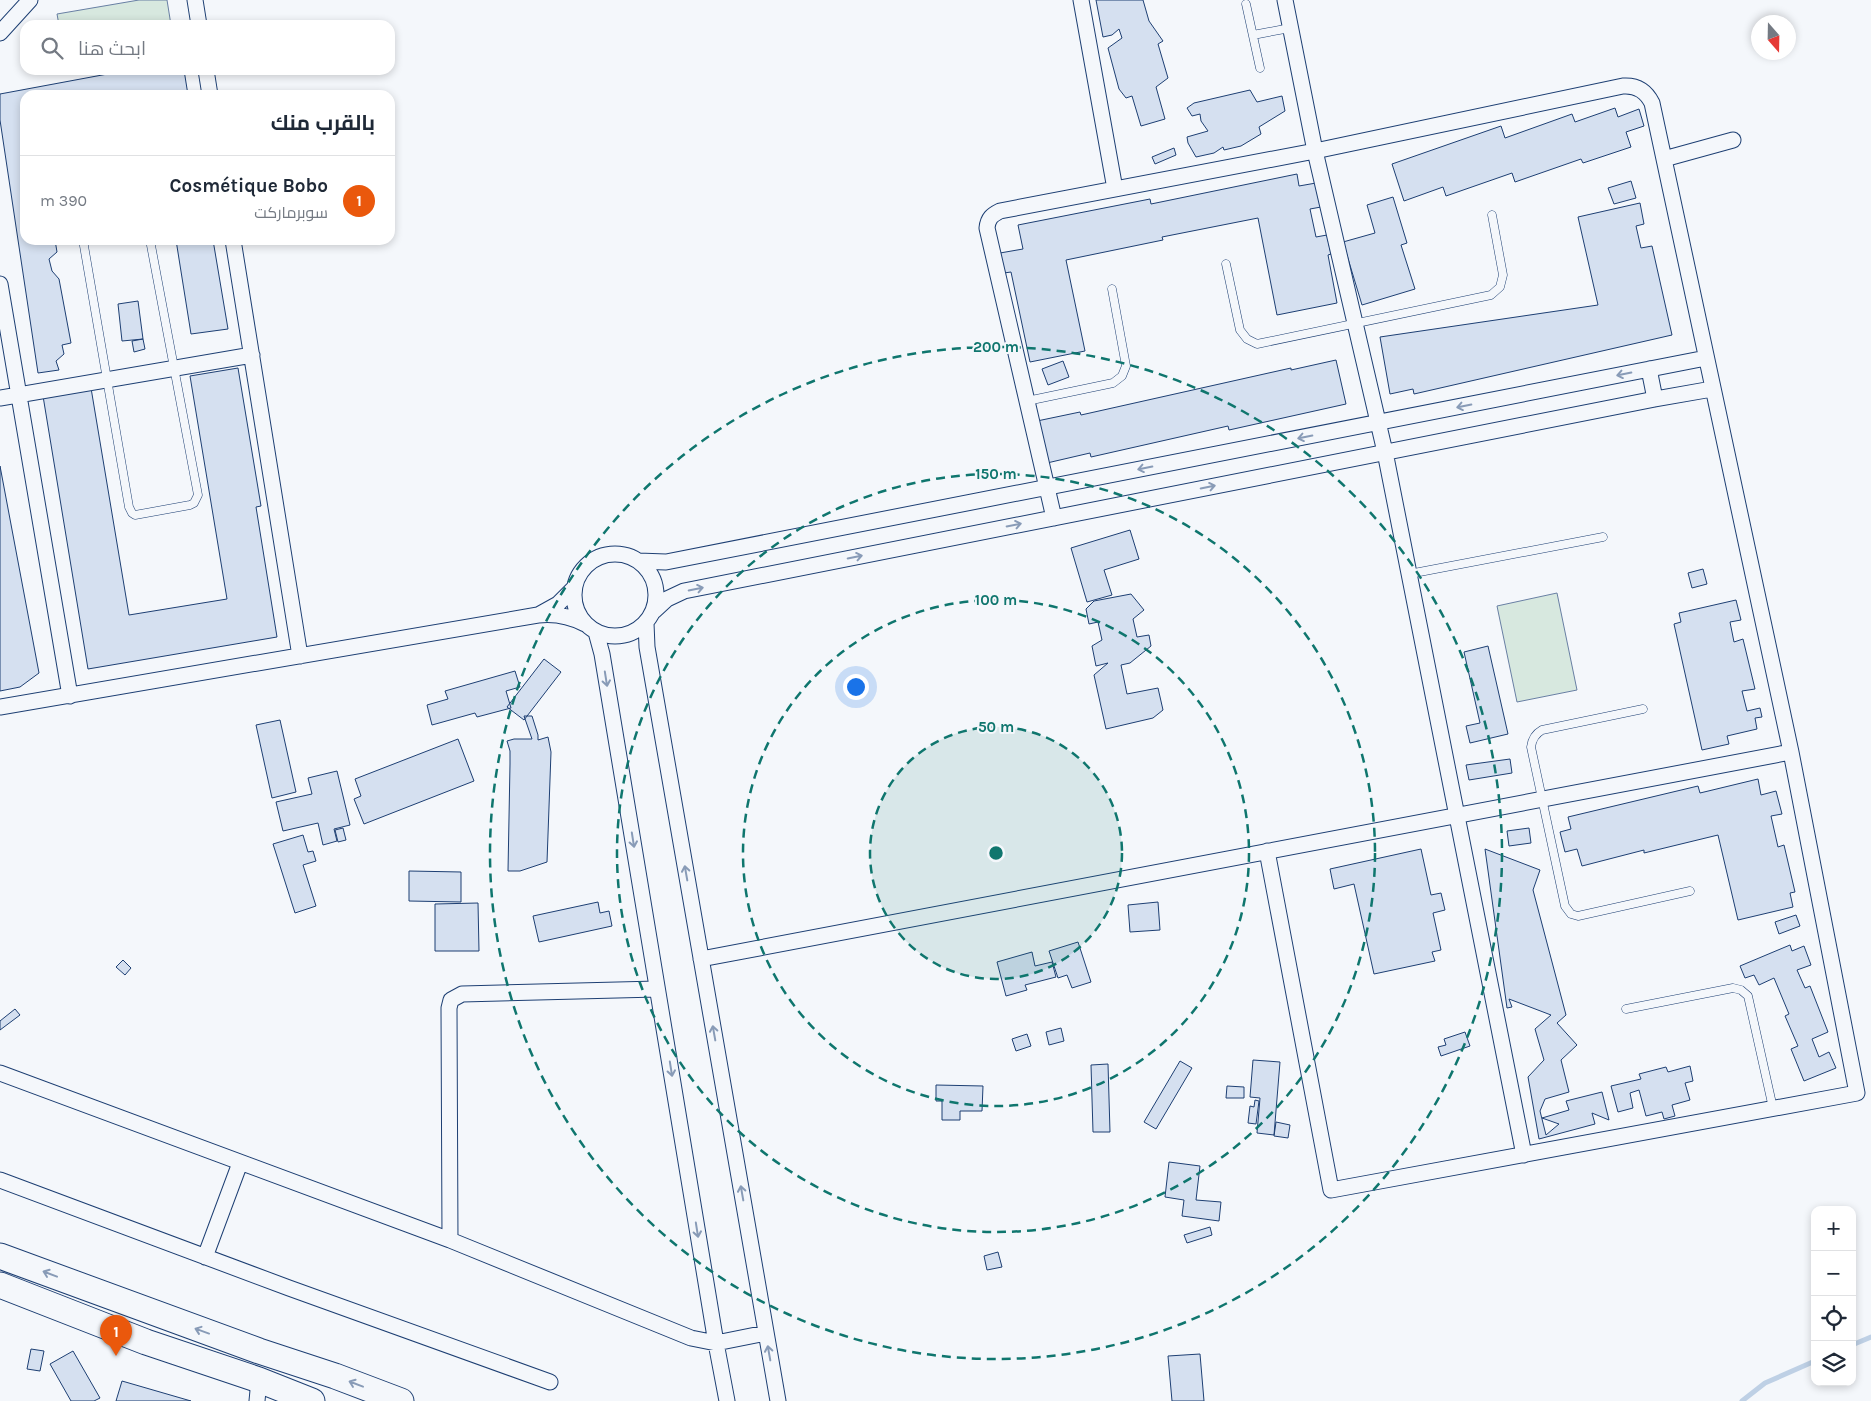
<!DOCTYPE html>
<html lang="ar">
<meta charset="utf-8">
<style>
body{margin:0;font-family:Karla,Cairo,sans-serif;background:#f2f2f3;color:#1f2937;direction:rtl}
.controls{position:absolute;right:15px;bottom:15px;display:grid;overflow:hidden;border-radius:10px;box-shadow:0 2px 8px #0003}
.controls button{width:45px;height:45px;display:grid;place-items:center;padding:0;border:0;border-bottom:1px solid #e0e1e3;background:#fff;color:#1f2937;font:25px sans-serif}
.compass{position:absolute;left:1751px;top:15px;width:45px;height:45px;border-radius:50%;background:#fff;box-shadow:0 2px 8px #0003;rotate:160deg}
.you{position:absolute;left:855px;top:686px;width:18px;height:18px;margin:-12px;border:4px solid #fff;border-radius:50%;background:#1a73e8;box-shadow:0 0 0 8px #1a73e833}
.badge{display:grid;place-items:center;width:32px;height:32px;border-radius:50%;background:#ea580c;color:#fff;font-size:16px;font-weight:700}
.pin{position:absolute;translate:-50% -41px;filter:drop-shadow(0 1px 2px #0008)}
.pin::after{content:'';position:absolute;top:26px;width:18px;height:15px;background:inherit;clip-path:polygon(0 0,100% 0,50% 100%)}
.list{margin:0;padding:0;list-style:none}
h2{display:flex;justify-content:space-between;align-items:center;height:65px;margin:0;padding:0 20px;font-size:21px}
h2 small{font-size:16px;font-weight:400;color:#747a83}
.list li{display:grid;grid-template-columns:32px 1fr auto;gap:15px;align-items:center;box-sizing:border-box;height:90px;padding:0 20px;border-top:1px solid #e0e1e3}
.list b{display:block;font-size:19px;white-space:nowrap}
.list p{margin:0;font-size:16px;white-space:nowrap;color:#747a83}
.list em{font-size:16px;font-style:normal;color:#747a83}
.icon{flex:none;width:28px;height:28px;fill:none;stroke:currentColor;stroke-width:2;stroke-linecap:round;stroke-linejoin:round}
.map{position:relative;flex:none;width:1871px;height:1401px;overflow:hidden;direction:ltr}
.search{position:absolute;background:#fff;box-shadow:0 2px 8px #0003;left:20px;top:20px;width:375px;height:55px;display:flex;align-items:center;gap:12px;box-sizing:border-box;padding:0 18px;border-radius:15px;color:#747a83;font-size:19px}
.panel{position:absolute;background:#fff;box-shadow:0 2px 8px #0003;left:20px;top:90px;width:375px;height:155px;border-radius:15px;direction:rtl}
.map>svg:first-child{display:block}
.green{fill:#d7e8df;stroke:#687fa3}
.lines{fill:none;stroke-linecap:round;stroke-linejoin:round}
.stream{stroke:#bed0e5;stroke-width:5}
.building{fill:#d5e0f0;stroke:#1d3f73}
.service-casing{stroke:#1d3f73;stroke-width:9}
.minor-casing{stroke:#1d3f73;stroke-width:17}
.trunk-casing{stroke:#1d3f73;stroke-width:27}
.service{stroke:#f4f7fb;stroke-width:8}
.minor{stroke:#f4f7fb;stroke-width:15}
.trunk{stroke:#f4f7fb;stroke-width:25}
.oneway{stroke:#889bb7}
.ring{fill:none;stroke:#0f766e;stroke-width:2.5;stroke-dasharray:9 6}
.centre{fill:#0f766e;stroke:#f4f7fb;stroke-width:2.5}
.ring-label{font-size:15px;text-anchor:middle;font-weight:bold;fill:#0f766e;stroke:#f4f7fb;stroke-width:4;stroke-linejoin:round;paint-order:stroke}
</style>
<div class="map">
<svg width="1871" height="1401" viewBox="0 0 1871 1401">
<rect width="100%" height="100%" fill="#f4f7fb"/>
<path class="green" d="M139,0H167L171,25H59L57,14Z
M1557,593L1577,690L1517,702L1497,606Z"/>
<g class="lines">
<path class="stream" d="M1852,1345L1871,1337
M1742,1401L1765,1383L1815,1361"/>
</g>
<path class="building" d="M1096,0H1143L1149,21L1163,41L1158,44L1168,78L1156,87L1165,119L1141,126L1132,96L1126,98L1119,89L1108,48L1122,38L1119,29L1112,35L1103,37Z
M129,70H184L188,95H25V240H55L57,252L49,259L52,271L59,279L71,343L62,345L64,354L56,361L59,370L38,373L0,120V94Z
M1250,90L1257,102L1282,96L1285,111L1259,127L1261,134L1241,146L1224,150L1223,147L1214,153L1196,157L1188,143L1187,137L1208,131L1201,121L1200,114L1192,116L1187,108L1194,103Z
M1615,108L1618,117L1639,109L1644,126L1626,132L1631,147L1583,163L1581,159L1515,182L1512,173L1446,196L1443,187L1404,201L1392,164L1501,126L1505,138L1572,114L1575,122Z
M1174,148L1176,155L1155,164L1152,157Z
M1297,174L1299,186L1316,183L1321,207L1310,209L1316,237L1327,235L1331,254L1328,255L1337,303L1277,315L1258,218L1162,237L1163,240L1066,260L1085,351L1030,362L1011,272L1004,273L1000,253L1023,249L1018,225L1150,199L1151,204Z
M1631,181L1636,198L1614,204L1608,188Z
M1393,197L1407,243L1401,245L1415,289L1362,305L1343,242L1375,233L1367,205Z
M1640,203L1644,224L1636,226L1641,248L1652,246L1672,335L1414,394L1413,389L1390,394L1380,337L1598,305L1578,217Z
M176,240H213L228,329L191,334Z
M138,301L143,339L122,341L118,304Z
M143,339L145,349L134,352L132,341Z
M1336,360L1346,404L1229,430L1228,426L1091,457L1090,453L1047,463L1037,421L1080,412L1081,415L1291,368V370Z
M1063,361L1069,377L1048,385L1042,369Z
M238,368L261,506L256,507L277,637L88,669L43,396L91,388L129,615L227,599L190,376Z
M0,466L39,673L20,687L0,691Z
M1130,530L1139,559L1104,570L1112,595L1087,602L1071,548Z
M1703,569L1707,584L1692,588L1688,573Z
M1131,594L1144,610L1133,619L1137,637L1149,635L1151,646L1130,663L1121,665L1127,694L1158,688L1163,710L1153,718L1106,729L1094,675L1108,663L1096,666L1092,646L1102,640L1098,622L1089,624L1086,609L1094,601Z
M1736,600L1741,620L1730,622L1734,642L1743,639L1755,689L1742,691L1747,711L1760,708L1762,717L1755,718L1757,729L1727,736L1729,744L1702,750L1674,624L1681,622L1679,613Z
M1488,646L1508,734L1470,743L1466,726L1480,723L1464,652Z
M544,659L561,672L524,720L507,707Z
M515,671L520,687L506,691L511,708L477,717L475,713L432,725L427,705L448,699L445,691Z
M524,716H532L538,735V740L548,737L551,752L547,862L520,871H508L510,764V751L507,741L514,739H532Z
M280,720L296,792L272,798L256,725Z
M458,739L474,781L364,824L354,799L361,796L355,779Z
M1510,759L1512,773L1469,780L1466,765Z
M337,771L350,825L334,829L337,841L323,845L318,823L283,831L276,802L312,794L308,778Z
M1758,779L1761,795L1776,791L1782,814L1771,816L1778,847L1784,845L1795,892L1790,893L1793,907L1738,920L1718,835L1644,853V850L1582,866L1577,849L1565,852L1560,832L1571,829L1568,817L1698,786L1700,793Z
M343,828L346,840L338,842L335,830Z
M1529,828L1531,843L1509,846L1507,831Z
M303,835L308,852L313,851L316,861L303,865L316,906L295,913L273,844Z
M1421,849L1431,895L1441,893L1445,910L1433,913L1441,950L1432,952L1435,961L1374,974L1354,884L1334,889L1330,869Z
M1485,849L1540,870L1533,890L1566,1015L1557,1023L1577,1045L1561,1060L1569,1092L1545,1099L1540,1111L1546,1135L1559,1124L1542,1118L1569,1110L1566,1101L1602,1092L1609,1120L1592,1113L1595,1124L1539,1139L1528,1077L1544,1060L1535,1029L1551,1015L1509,999L1512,1007L1507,1008Z
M409,871L461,872V902L409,901Z
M598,902L600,913L609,911L612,926L539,942L533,916Z
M1158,902L1160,930L1130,932L1128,905Z
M478,903L479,951H435V904Z
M1796,915L1800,926L1779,934L1775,922Z
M1078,942L1091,982L1072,988L1067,975L1058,978L1049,951Z
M1790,945L1792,951L1804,946L1811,965L1797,970L1805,988L1810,986L1828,1032L1812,1039L1819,1057L1829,1052L1836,1068L1804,1081L1791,1049L1798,1046L1785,1016L1789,1014L1774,978L1759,985L1754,975L1745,978L1740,966Z
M1032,952L1035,966L1052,962L1056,977L1025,985L1027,990L1006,996L997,962Z
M123,960L131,968L125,975L116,967Z
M15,1009L20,1015L0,1030V1021Z
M1061,1028L1064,1041L1049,1045L1046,1032Z
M1465,1032L1470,1046L1441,1056L1438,1047L1446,1045L1444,1039Z
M1027,1034L1031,1046L1016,1051L1012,1039Z
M1253,1060L1280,1062L1274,1135L1257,1133L1260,1098L1250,1097Z
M1180,1061L1192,1068L1156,1129L1144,1122Z
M1108,1064L1110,1132H1093L1091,1065Z
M1690,1066L1693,1081L1685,1083L1690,1100L1672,1105L1675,1116L1664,1119L1662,1112L1646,1116L1639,1090L1630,1093L1633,1108L1618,1112L1611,1086L1641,1079L1639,1074L1666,1067L1668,1072Z
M936,1085L983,1086L982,1111H960V1120H942V1101H936Z
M1227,1086L1244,1087V1098H1226Z
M1255,1100L1259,1101L1256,1124L1248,1123L1250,1106L1254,1107Z
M1276,1122L1290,1125L1288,1138L1274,1136Z
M1169,1162L1200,1166L1196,1200L1221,1202L1219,1221L1182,1216L1184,1200L1165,1197Z
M1210,1227L1212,1235L1187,1243L1184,1235Z
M998,1252L1002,1267L987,1270L984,1256Z
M31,1349L44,1351L40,1371L27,1369Z
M73,1351L100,1398L94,1401H71L50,1364Z
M1200,1354L1204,1401H1172L1168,1356Z
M122,1381L191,1401H116Z"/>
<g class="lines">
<defs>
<path id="service" d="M1246,4L1260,68
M1253,35L1290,28
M83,240L129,507L132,513L135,515L190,505L194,503L198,495L150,240
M1226,264L1240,330L1247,339L1257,344L1491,295L1500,287L1503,275L1492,215
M1027,401L1113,383L1122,376L1126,366L1112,289
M1409,574L1603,537
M1643,709L1542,730C1535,734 1532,739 1531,747L1565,906L1571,914L1578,916L1690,891
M1626,1009L1733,988L1741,990L1748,996L1773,1108"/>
<path id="minor" d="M195,0L199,25
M1081,0L1115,189
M1285,0L1315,151L1385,452L1524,1155
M0,33L30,0
M206,70L210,95
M1664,159L1733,140
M233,240L300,656
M0,284L70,696
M1649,369L1655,399
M0,398L252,355
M1054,518L987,228C988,218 992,215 1000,211L1315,151L1623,86C1637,85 1646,91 1652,103L1791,752L1857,1093L1331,1190L1267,851
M574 595a41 41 0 1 1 82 0a41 41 0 1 1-82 0Z
M638,561L666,562L1706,358
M654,611L667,599L684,591L1655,399L1712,389
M540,614L558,604L574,588
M646,623L647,647L778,1401
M596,632L602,654L716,1343L727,1401
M0,707L538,615C556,613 570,616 585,624
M701,959L1791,752
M0,1073L450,1240L691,1338L716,1343L766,1333
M0,1180L289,1288L550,1382
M450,1240L449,1008L451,1000L462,994L657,989
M205,1257L240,1163
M257,1401L259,1380"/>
<path id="trunk" d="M0,1256L259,1351L335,1376L401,1401
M0,1285L146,1342L259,1380L312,1401"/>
</defs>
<use href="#service" class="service-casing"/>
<use href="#minor" class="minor-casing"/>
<use href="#trunk" class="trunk-casing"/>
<use href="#service" class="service"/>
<use href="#minor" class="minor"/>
<use href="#trunk" class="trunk"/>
</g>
<defs><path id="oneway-shaft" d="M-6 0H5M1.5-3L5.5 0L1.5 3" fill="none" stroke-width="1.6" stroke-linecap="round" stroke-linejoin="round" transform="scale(1.25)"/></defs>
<g class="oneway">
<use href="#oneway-shaft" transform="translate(1624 374) rotate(169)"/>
<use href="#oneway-shaft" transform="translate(1464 406) rotate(169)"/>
<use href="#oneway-shaft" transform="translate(1305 437) rotate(169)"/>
<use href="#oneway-shaft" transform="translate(1145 468) rotate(169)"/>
<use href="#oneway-shaft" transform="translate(1208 487) rotate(-11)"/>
<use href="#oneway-shaft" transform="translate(1014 525) rotate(-11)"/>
<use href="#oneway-shaft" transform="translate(855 557) rotate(-11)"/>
<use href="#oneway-shaft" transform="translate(696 589) rotate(-11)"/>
<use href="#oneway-shaft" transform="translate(606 679) rotate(81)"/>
<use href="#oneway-shaft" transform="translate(633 840) rotate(81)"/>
<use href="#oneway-shaft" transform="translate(686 873) rotate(-100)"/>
<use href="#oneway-shaft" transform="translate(714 1033) rotate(-100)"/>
<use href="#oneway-shaft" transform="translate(671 1069) rotate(81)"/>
<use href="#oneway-shaft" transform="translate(742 1193) rotate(-100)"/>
<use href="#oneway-shaft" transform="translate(697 1230) rotate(81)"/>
<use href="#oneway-shaft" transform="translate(50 1274) rotate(-159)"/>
<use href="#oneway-shaft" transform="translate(202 1331) rotate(-160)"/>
<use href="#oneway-shaft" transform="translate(769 1353) rotate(-100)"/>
<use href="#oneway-shaft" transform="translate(356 1384) rotate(-159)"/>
</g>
<circle cx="996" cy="853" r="126" fill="#0f766e" fill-opacity=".12"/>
<g class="ring">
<circle cx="996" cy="853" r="126"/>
<circle cx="996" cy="853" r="253"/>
<circle cx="996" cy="853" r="379"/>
<circle cx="996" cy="853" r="506"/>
</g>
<circle cx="996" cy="853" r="8" class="centre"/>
<g class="ring-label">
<text x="996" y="352">200 m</text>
<text x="996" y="479">150 m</text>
<text x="996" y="605">100 m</text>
<text x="996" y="732">50 m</text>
</g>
</svg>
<div class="controls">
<button>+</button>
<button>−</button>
<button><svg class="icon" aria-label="locate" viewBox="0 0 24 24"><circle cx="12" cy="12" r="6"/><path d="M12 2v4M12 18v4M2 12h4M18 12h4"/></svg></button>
<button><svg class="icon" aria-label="layers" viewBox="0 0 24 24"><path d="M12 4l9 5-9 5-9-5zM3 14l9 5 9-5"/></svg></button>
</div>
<svg class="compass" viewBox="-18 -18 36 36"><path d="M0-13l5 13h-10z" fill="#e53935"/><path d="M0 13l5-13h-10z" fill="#747a83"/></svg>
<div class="you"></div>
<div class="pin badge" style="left:116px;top:1356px">1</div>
<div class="search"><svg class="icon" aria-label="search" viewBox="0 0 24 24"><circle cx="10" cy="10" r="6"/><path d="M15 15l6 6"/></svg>ابحث هنا</div>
<section class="panel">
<h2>بالقرب منك<small></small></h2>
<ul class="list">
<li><span class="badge">1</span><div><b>Cosmétique Bobo</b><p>سوبرماركت</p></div><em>390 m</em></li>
</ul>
</section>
</div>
